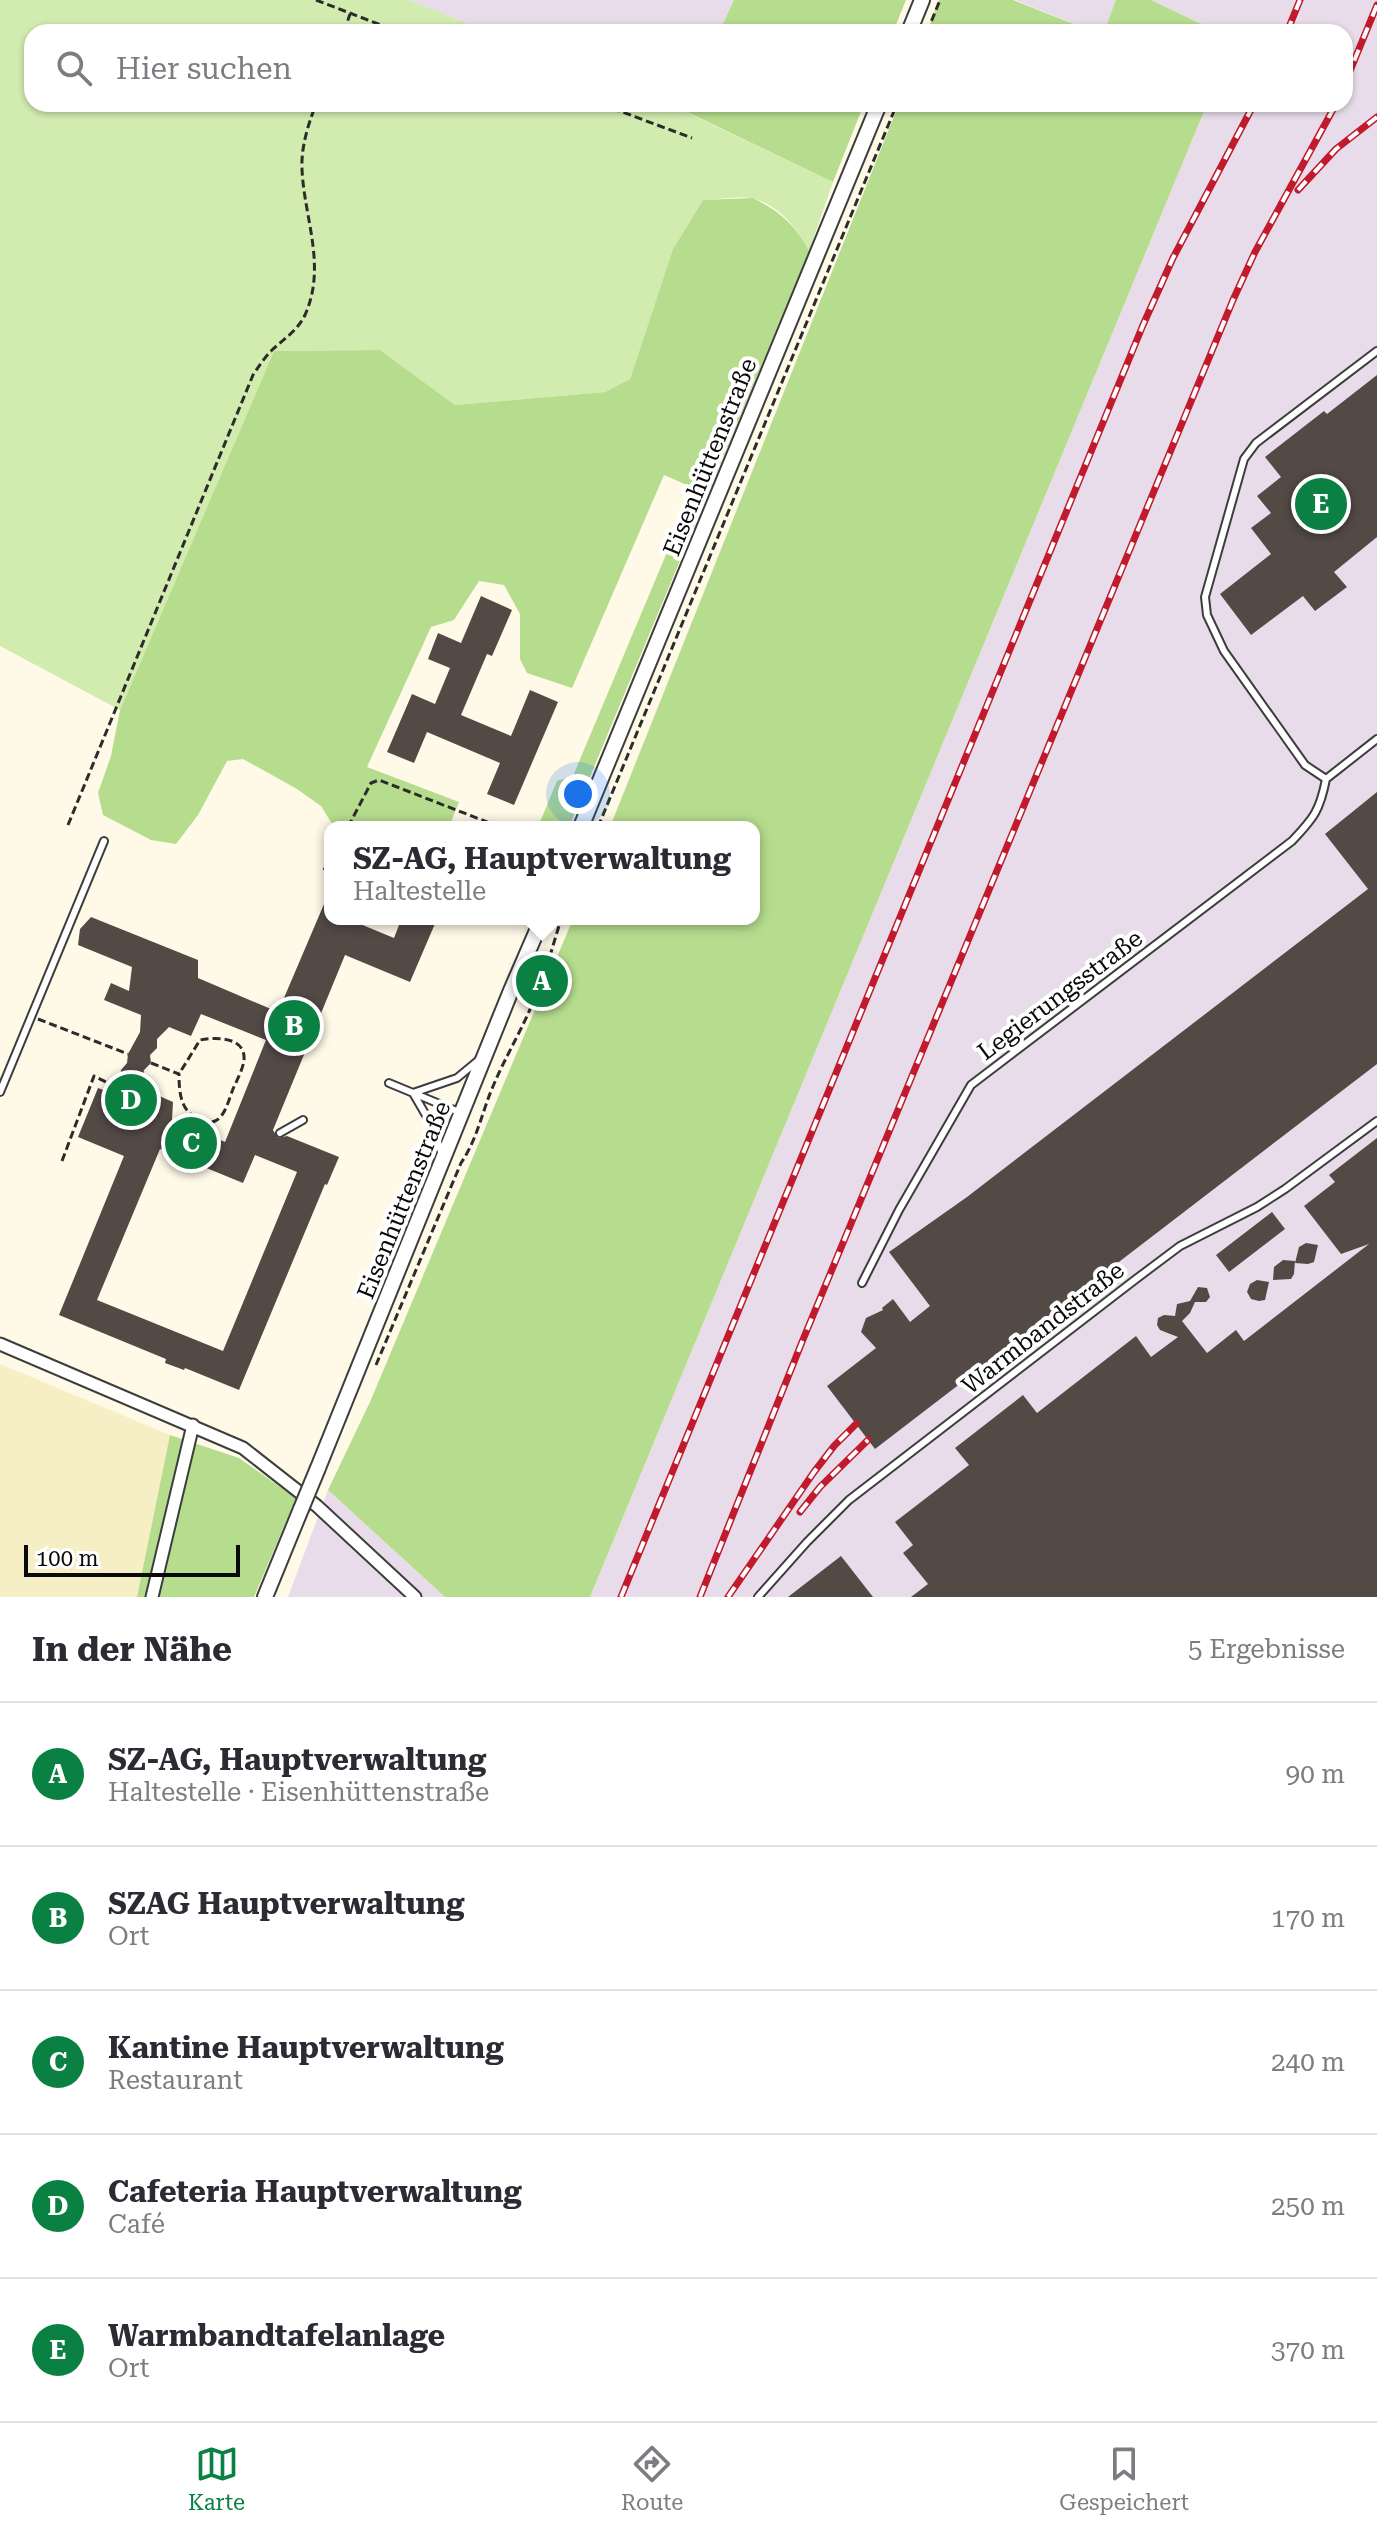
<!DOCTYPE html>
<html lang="de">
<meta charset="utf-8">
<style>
body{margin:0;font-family:"Roboto Serif",serif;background:#f7f7f7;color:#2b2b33}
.scale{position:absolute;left:24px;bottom:20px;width:216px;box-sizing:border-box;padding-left:8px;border:4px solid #0a0a0a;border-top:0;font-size:22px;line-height:28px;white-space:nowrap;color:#0a0a0a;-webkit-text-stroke:6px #fff;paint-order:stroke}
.you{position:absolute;left:578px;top:794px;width:28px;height:28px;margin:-20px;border:6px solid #fff;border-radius:50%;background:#1a73e8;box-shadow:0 0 0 12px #1a73e833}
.badge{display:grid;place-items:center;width:52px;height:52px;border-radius:50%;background:#0b8043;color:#fff;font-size:26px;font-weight:700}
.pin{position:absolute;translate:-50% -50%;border:4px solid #fff;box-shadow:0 2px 8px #0006}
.popup{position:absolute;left:324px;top:821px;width:436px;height:104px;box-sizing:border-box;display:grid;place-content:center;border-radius:16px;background:#fff;filter:drop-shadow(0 2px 6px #0005);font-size:26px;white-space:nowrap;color:#7c7c81}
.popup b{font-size:30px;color:#2b2b33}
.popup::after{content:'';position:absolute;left:50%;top:100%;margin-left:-16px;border:16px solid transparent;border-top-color:#fff}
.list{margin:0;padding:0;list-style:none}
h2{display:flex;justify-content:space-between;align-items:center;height:104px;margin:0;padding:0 32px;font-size:34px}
h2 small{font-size:26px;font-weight:400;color:#7c7c81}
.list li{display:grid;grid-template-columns:52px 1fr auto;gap:24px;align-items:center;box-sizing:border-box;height:144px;padding:0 32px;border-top:2px solid #e1e1e2}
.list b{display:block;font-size:30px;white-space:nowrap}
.list p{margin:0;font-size:26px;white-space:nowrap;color:#7c7c81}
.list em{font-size:26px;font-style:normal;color:#7c7c81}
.icon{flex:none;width:44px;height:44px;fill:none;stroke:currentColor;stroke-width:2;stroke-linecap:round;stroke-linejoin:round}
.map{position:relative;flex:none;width:1377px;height:1597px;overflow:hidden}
.search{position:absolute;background:#fff;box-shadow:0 2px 6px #0004;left:24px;right:24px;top:24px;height:88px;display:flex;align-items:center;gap:20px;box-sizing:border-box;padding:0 28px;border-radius:24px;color:#7c7c81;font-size:30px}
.sheet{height:824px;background:#fff}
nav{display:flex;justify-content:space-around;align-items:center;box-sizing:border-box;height:112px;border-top:2px solid #e1e1e2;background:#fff;font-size:22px;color:#7c7c81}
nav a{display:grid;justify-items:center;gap:4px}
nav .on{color:#0b8043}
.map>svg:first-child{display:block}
.industrial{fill:#e8dcea}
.farmland{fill:#f6efc5}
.green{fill:#d2ebaf}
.forest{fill:#b6dd8d}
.building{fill:#534a46;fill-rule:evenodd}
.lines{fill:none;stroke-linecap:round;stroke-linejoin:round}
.service-casing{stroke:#3d3d3d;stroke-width:10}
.minor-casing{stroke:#3d3d3d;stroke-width:15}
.tertiary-casing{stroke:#3d3d3d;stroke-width:18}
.path{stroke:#2c2c2c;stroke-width:3;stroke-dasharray:8 4;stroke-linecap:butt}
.service{stroke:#fff;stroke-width:6}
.minor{stroke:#fff;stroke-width:11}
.tertiary{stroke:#fff;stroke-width:14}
.rail-casing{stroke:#c11a2c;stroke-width:7}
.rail{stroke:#fff;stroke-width:4;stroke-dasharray:12;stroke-linecap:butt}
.tertiary-bridge-casing{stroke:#3d3d3d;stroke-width:18;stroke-linecap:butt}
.tertiary-bridge{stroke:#fff;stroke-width:14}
.labels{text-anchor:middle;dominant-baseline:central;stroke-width:8;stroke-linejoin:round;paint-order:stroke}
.street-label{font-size:24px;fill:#0a0a0a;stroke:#fff}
</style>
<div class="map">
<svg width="1377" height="1597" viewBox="0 0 1377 1597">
<rect width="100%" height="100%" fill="#fff9e7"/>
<path class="industrial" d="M409,0H734L719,32H489Z
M1015,0H1135L1123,32H1095Z
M1151,0H1377V1597H590L1207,104H1345V32H1218Z
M328,1490L445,1597H288Z"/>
<path class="farmland" d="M0,1364L170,1435L137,1597H0Z"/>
<path class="green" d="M0,0H409L489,32H32V104H669L833,182L809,251C798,229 780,206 755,199C740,195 718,200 703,200L673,249L630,379L605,392L455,405L380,350L274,351L120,710L0,646Z"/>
<path class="forest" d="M734,0H906L893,32H719Z
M939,0H1013L1094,32H927Z
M1116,0H1151L1218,32H1104Z
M686,104H864L833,182L683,110Z
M899,104H1207L590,1597H445L328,1490L370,1402L573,919H754V827H610Z
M753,198C779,211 796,225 809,251L569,827H538L557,781L573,776L694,488L664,475L572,688L527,673L520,659V614L504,585L479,581L454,620L431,627L367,767L459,802L449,827H334L321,806L297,789L243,759L227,761L198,815L176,844L151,840L103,815L98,793L111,756L120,710L274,351L380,350L455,405L605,392L630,379L673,249L703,200Z
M170,1435L239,1458L296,1498L254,1597H137Z"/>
<path class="building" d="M1377,375V537L1334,572L1347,587L1315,611L1303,596L1251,635L1220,594L1271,554L1251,528L1271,513L1257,496L1281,477L1265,457L1324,411L1327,414Z
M481,596L512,610L492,656L487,654L461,715L511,736L530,690L558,702L514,805L487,794L500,763L427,732L414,763L387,752L412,694L435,704L450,668L428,659L438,633L461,643Z
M1377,792V1064L875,1449L827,1386L876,1348L861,1332L866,1318L883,1310L882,1308L893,1299L910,1322L930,1306L889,1252L967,1197L1368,889L1325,834Z
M330,890V919H348L394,938L401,920L411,924L413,919H437L410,982L345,955L273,1130L278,1138L287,1136L339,1157L327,1185L325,1184L239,1390L185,1368L184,1370L165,1363L166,1359L59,1315L124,1156L78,1137L98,1088L109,1092L120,1079L121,1070L127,1063L128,1054L140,1032L141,1015L104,1000L111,983L129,991L132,967L78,945L80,929L91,917L198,960V978L278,1012ZM201,1014L266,1040L225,1142L172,1120L173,1102L141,1088L144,1070L151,1063L150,1055L157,1048V1039L169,1027L191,1036ZM160,1149L243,1183L255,1155L297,1172L223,1351L97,1300Z
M1377,1138V1597H911L928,1584L903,1553L913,1545L895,1522L969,1465L955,1448L1023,1395L1037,1413L1136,1336L1151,1357L1178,1337L1160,1330L1157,1325L1158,1318L1164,1315L1175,1316L1177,1304L1190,1301L1198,1287L1207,1288L1210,1297L1206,1302H1195L1190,1313L1182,1321L1207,1353L1236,1330L1244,1341L1369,1244L1341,1254L1304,1206L1335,1182L1329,1175Z
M1272,1212L1285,1229L1229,1272L1216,1255Z
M1306,1243L1318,1245L1314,1262L1308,1264L1295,1263L1299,1247Z
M1283,1260L1295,1261L1294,1274L1291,1279L1273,1280L1274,1267Z
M1257,1280L1269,1282L1265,1300L1259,1301L1251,1299L1247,1292L1250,1284Z
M841,1556L873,1597H788Z"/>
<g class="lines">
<defs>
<path id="service" d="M1326,779L1305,765L1224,651L1207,615L1205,597L1244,459L1256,443L1377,351
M389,1083L459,1112
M0,1092L104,841
M280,1133L303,1120
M442,1155L434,1129L413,1093L457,1078L480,1059
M862,1283L899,1210L971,1085L1292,841C1314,818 1320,810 1326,779L1377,739
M758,1597L807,1542L849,1500L1136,1279L1180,1246L1257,1207L1285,1189L1377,1121"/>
<path id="minor" d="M0,1344L243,1448L317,1506L415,1597
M152,1597L193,1425"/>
<path id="tertiary" d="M909,32L922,0
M581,827L879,104
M318,1468L510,993L542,919
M265,1597L301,1509"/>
</defs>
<use href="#service" class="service-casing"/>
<use href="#minor" class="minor-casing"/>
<use href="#tertiary" class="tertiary-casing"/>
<path class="path" d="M316,0L399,32
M344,32L350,14
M927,32L940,0
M601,104L692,138
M68,825L253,375C259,366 265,357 272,350C284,339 298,330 305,315C327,266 304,218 302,169C301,147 308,125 316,104
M348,827L371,783L379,780L500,827
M598,827L897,104
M324,870L330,860
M38,1019L128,1054
M151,1063L179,1074C179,1094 181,1114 202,1120C207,1122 210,1123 215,1121C225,1117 229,1099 233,1089C237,1080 243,1069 244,1060C246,1036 214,1037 200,1040L179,1074
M62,1161L94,1076L114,1086
M376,1365L461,1163C478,1138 482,1111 494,1084C505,1058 520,1033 531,1007C544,978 552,949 561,919"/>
<use href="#service" class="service"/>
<use href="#minor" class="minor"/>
<use href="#tertiary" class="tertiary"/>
<defs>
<path id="rail" d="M1287,32L1300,0
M1345,83L1377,5
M1298,190L1336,149L1377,117
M800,1512L820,1487L868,1440
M621,1597L1143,325L1173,258L1254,104
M700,1597L802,1342L1233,300L1255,252L1336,104
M728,1597L814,1472L834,1446L856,1424"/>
</defs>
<use href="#rail" class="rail-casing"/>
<use href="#rail" class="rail"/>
<defs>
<path id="tertiary-bridge" d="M301,1509L318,1468"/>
</defs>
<use href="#tertiary-bridge" class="tertiary-bridge-casing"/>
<use href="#tertiary-bridge" class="tertiary-bridge"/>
</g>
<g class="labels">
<g class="street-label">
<text transform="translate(710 457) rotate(-68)">Eisenhüttenstraße</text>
<text transform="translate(1060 995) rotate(-37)">Legierungsstraße</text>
<text transform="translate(404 1200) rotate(-68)">Eisenhüttenstraße</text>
<text transform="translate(1043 1328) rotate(-38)">Warmbandstraße</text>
</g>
</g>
</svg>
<div class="scale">100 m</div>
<div class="you"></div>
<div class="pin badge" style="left:542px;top:981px">A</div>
<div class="popup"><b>SZ-AG, Hauptverwaltung</b>Haltestelle</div>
<div class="pin badge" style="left:294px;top:1026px">B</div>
<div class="pin badge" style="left:191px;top:1143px">C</div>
<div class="pin badge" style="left:131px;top:1100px">D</div>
<div class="pin badge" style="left:1321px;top:504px">E</div>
<div class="search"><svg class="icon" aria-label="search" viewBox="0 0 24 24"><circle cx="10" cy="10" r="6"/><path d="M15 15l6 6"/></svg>Hier suchen</div>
</div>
<section class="sheet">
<h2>In der Nähe<small>5 Ergebnisse</small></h2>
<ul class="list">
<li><span class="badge">A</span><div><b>SZ-AG, Hauptverwaltung</b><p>Haltestelle · Eisenhüttenstraße</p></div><em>90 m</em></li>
<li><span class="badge">B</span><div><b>SZAG Hauptverwaltung</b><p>Ort</p></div><em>170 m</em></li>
<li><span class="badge">C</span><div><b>Kantine Hauptverwaltung</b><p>Restaurant</p></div><em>240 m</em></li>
<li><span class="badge">D</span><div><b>Cafeteria Hauptverwaltung</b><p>Café</p></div><em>250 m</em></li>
<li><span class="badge">E</span><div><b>Warmbandtafelanlage</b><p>Ort</p></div><em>370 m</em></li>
</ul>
</section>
<nav>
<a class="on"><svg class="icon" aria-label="map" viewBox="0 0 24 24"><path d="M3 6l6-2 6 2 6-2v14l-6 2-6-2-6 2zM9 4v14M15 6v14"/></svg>Karte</a>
<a><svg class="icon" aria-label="directions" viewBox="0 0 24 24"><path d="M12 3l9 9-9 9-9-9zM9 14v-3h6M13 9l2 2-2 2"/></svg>Route</a>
<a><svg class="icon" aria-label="saved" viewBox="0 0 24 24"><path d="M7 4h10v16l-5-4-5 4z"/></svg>Gespeichert</a>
</nav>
